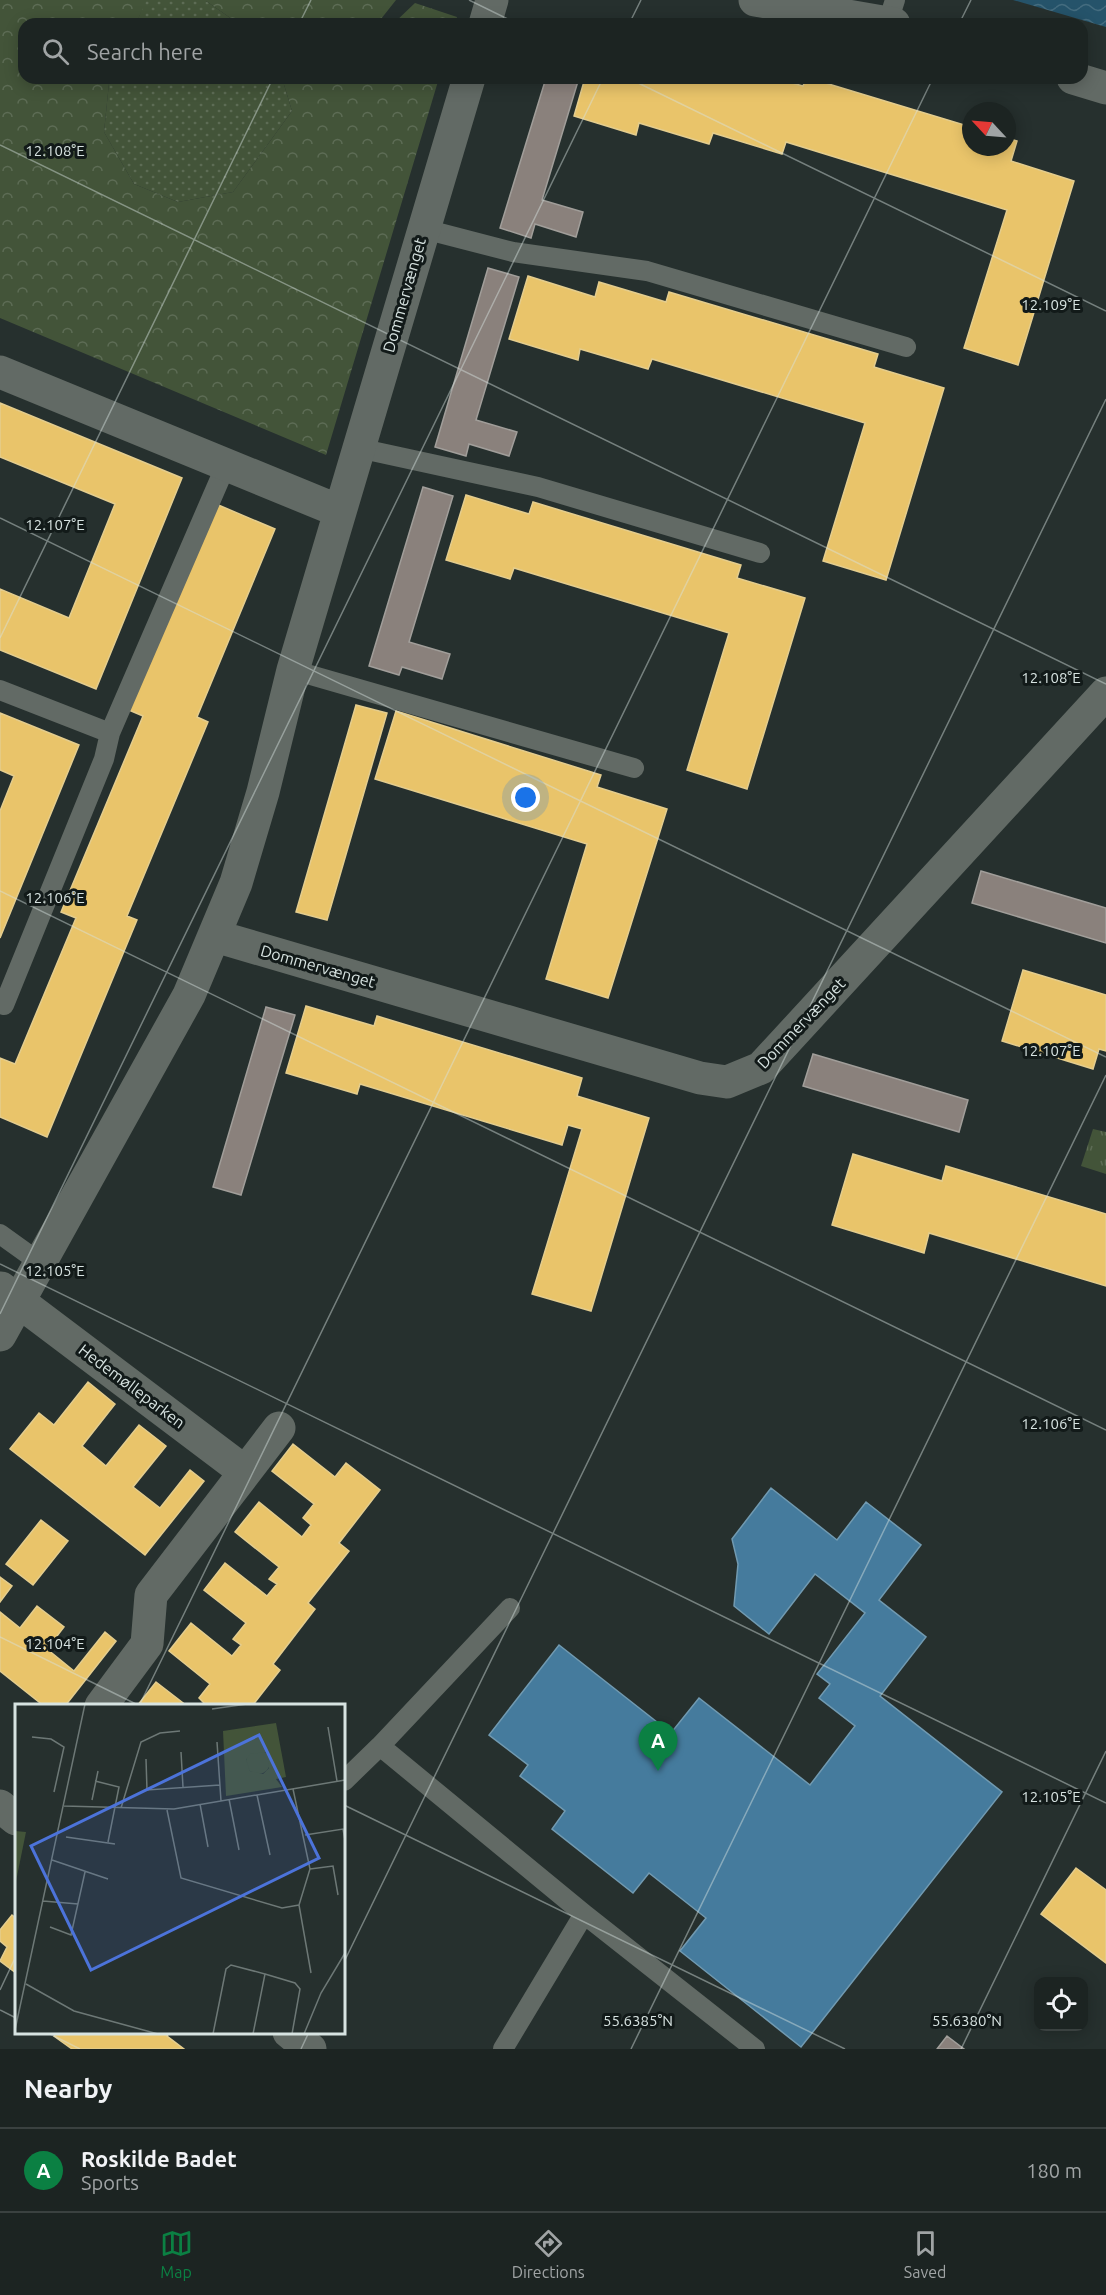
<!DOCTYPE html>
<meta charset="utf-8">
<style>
body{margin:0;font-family:Ubuntu,sans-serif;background:#29302f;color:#f1f3f6}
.controls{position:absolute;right:18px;bottom:18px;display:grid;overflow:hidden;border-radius:12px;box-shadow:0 3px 15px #0003}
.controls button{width:54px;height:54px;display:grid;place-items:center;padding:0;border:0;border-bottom:2px solid #3a4140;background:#1c2422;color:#f1f3f6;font:30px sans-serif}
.compass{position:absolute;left:962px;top:102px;width:54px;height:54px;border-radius:50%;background:#1c2422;box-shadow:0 3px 15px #0003;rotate:296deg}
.you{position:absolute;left:526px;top:798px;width:21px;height:21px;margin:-15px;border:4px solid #fff;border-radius:50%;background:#1a73e8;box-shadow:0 0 0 9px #1a73e833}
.badge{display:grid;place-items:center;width:39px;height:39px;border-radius:50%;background:#0b8043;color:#fff;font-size:20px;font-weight:700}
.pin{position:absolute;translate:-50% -50px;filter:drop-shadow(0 2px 3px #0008)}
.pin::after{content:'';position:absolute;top:32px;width:21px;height:18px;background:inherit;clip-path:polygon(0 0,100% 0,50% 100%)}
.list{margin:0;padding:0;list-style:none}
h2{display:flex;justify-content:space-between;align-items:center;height:78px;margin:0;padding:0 24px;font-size:26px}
h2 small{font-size:20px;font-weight:400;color:#a0a4a5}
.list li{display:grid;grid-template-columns:39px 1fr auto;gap:18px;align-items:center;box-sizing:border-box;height:84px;padding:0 24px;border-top:2px solid #3a4140}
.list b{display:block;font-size:22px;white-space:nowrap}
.list p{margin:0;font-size:20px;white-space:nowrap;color:#a0a4a5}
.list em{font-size:20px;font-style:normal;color:#a0a4a5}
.icon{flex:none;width:33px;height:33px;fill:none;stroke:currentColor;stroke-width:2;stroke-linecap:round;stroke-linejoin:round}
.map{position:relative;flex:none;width:1106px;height:2049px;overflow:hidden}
.search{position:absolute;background:#1c2422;box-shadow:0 3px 15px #0003;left:18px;right:18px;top:18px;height:66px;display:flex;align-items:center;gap:15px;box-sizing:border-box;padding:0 21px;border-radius:18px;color:#a0a4a5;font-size:22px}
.sheet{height:162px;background:#1c2422}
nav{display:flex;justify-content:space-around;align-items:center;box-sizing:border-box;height:84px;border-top:2px solid #3a4140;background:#1c2422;font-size:16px;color:#a0a4a5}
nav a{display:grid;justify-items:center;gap:3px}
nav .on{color:#0b8043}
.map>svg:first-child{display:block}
.grass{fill:url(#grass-dots)}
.forest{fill:url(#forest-crowns)}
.park{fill:url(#park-tufts)}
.water{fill:url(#water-waves)}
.homes{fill:#e9c46a;stroke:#e4cd8e;stroke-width:1.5}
.public{fill:#457b9d;stroke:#719ab1;stroke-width:1.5}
.industry{fill:#8a817c;stroke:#a19e9a;stroke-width:1.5}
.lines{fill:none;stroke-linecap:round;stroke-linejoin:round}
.service{stroke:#626a65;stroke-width:20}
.minor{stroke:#626a65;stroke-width:33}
.tertiary{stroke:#626a65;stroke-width:33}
.ticks{fill:none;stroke:#d7e3e1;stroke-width:1.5;stroke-opacity:0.45}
.labels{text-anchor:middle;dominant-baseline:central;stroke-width:6;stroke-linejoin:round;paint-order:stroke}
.street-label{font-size:16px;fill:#d7e3e1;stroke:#121a19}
.inset-road{fill:none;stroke:#6d7876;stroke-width:1.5}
.view{fill:#4c73da;fill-opacity:0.15;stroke:#4c73da;stroke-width:3}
.inset-edge{fill:none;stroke:#d7e3e1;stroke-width:3}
.ticks-label{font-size:15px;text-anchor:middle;fill:#d7e3e1;stroke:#121a19;stroke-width:6;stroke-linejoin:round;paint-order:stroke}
</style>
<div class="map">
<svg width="1106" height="2049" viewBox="0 0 1106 2049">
<defs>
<pattern id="grass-dots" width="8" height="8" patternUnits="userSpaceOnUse" patternTransform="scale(1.5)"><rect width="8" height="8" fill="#435439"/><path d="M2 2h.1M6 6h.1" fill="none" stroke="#5d6c55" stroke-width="1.8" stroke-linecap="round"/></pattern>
<pattern id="forest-crowns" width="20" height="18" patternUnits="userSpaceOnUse" patternTransform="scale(1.5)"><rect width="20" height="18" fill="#435439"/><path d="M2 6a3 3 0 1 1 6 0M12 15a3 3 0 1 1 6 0" fill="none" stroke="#5d6c55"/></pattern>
<pattern id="park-tufts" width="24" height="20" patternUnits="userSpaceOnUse" patternTransform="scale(1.5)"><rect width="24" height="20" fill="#435439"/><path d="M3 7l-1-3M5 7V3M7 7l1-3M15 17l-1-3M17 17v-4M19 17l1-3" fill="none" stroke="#5d6c55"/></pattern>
<pattern id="water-waves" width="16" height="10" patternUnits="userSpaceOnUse" patternTransform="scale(1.5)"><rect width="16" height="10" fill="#25536a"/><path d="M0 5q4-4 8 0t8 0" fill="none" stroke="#446c7f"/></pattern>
</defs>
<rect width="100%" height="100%" fill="#26302e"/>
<path class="grass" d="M145,1H206L239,24H136Z
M112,78H282L292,111L233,192L178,202L134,184L104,132L109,83Z"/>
<path class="forest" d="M0,0H396L377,24H239L206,1H146L136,24H24V78H112L109,83L104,132L134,184L178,202L233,192L292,111L282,78H439L326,455L0,318Z
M415,3L457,17L455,24H393Z"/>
<path class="park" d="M1093,1129L1106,1132V1174L1081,1166Z"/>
<path class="water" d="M1013,0H1106V27Z"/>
<path class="homes" d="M585,78H775L803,86L806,78H809L971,127V147H1007V138L1017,141L1011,161L1074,181L1018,365L964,348L1007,210L786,142L782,154L713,133L709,144L639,123L636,135L574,116Z
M528,276L595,297L599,282L666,302L669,292L878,354L874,367L944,388L886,580L823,561L865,423L652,359L648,369L580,349L578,360L509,339Z
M0,403L182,478L96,689L0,650V589L69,618L115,504L0,457Z
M466,495L529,514L533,502L741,565L737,578L805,598L747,789L687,770L729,633L514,568L510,579L446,560Z
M216,504L275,529L197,717L208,722L127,916L137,920L47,1137L0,1117V1058L15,1064L76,918L61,912L143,716L129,710Z
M356,705L387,713L327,920L296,912Z
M396,711L601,775L597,787L667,809L608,998L546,979L587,844L375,779Z
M0,713L79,745L0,938V811L14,776L0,770Z
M1023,970L1106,995V1051L1099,1049L1093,1069L1002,1041Z
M306,1006L374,1026L377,1016L582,1078L577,1096L649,1118L591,1311L532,1294L582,1129L568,1125L562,1145L360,1084L357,1094L286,1073Z
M853,1154L942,1181L946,1166L1106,1214V1286L929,1233L924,1253L832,1225Z
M88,1382L115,1404L82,1446L106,1466L139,1425L166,1446L133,1487L160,1508L190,1470L204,1481L145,1555L10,1449L39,1413L54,1425Z
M293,1444L335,1477L346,1463L380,1490L339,1543L349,1551L308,1603L315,1609L273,1664L280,1670L252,1706H207L199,1698L210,1684L169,1651L191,1623L232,1656L241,1645L233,1639L246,1623L204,1590L225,1563L267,1596L277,1584L269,1579L279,1567L235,1532L259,1502L302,1537L311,1525L303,1518L314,1504L272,1471Z
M41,1520L68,1541L33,1585L6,1564Z
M0,1577L12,1586L0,1602Z
M37,1606L64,1627L47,1649L74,1671L105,1632L116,1641L65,1706H44L0,1671V1612L20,1628Z
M156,1682L187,1706H137Z
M1076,1868L1106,1890V1963L1041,1914Z
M12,1915L16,1918V1973L0,1961L7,1947L0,1941V1930Z
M57,2032H170L167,2036L184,2049H72L54,2036Z"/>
<path class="public" d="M771,1488L837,1540L866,1502L921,1545L879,1600L926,1637L880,1696L1002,1792L801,2047L680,1951L706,1918L649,1873L633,1893L552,1829L565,1811L520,1776L528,1765L489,1735L559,1645L671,1733L699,1698L810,1785L855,1726L819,1698L830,1684L817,1674L865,1613L815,1574L769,1634L734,1606L738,1564L732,1539Z"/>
<path class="industry" d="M546,78H579L542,200L583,212L576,237L535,224L531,238L500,228Z
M488,268L519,277L476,420L517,432L509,456L469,444L466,456L435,447Z
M423,487L453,496L409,642L450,654L442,679L402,667L399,675L369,666Z
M981,871L1106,908V943L972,903Z
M266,1007L295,1015L241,1195L213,1187Z
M813,1054L968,1100L959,1132L803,1086Z
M947,2036L964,2049H937Z"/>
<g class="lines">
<path class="service" d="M888,22L895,0
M424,229L513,252L647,271L906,347
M358,448L538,487L760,553
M293,670L634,768
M0,690L110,733
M0,1004L4,1005L104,759L110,733L226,465
M0,1234L39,1262
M380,1746L584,1914L755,2049
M344,1781L380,1746L510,1608
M503,2049L584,1914"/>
<path class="minor" d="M755,0L894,24
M485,24L492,0
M1073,78L1106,88
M0,372L339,511
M215,936L700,1078L727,1082L761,1068L1106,693
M1,1288L245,1472
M0,1335L189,995L236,883L263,792L293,670L469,78
M101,1706L147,1644L151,1595L279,1428"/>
<path class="tertiary" d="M0,1806L16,1819
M289,2032L310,2049"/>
</g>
<path class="ticks" d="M469,0L518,24M299,24L311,0M629,24L641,0M959,24L971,0M628,78L1106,311M0,145L1106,684M0,518L1106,1057M0,638L273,78M0,891L1106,1430M0,1264L1106,1803M0,1314L603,78M0,1637L140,1706M139,1706L933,78M344,1805L845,2049M344,1962L1106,399M0,1990L16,1956M0,2010L16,2018M46,2032L80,2049M301,2049L309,2032M631,2049L1106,1075M961,2049L1106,1751"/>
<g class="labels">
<g class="street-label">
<text transform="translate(404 295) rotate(-74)">Dommervænget</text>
<text transform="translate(318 966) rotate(16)">Dommervænget</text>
<text transform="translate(801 1023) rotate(-46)">Dommervænget</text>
<text transform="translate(132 1386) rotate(37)">Hedemølleparken</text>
</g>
</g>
<g transform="translate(15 1704)">
<rect width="330" height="330" fill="#26302e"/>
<path d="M231 58a12 12 0 1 1 24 0a12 12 0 1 1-24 0Z" fill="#435439"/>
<path d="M261,19L271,73L261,75L267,83L211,92L208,27ZM252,48L254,64L248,70L235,67L231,56L235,50Z" fill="#435439" fill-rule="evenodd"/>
<path d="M0,127L11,128L0,182Z" fill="#435439"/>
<path class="inset-road" d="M197,5L232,0M313,23L322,77M17,33L36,35L49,43L39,88M202,38L206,97M166,48L168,83M131,55L132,86L205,81M80,77L104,83L93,138M278,85L295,165L284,201L296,269M242,91L255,151M214,95L224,146M77,96L83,67M185,100L193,143M49,102L159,105L330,76M106,104L126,38L145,29L165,27M152,106L166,174L267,204L284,201M290,131L328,125L330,136M51,133L100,140M37,156L93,175M295,165L318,162L323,191M28,197L63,200M35,223L56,231L70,168M250,270L280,279L285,285L277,330M11,280L59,307L143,330M0,326L70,0M198,330L211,265L216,261L250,270L238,330M289,330L306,289L330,249"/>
<path class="view" d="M244,31L304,154L76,266L16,142Z"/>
<rect width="330" height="330" class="inset-edge"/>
</g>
<g class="ticks-label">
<text x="55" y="156">12.108°E</text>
<text x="1051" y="310">12.109°E</text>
<text x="55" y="530">12.107°E</text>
<text x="1051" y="683">12.108°E</text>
<text x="55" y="903">12.106°E</text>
<text x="1051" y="1056">12.107°E</text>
<text x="55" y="1276">12.105°E</text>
<text x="1051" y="1429">12.106°E</text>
<text x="55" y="1649">12.104°E</text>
<text x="1051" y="1802">12.105°E</text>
<text x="638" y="2026">55.6385°N</text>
<text x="967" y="2026">55.6380°N</text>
</g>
</svg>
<div class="controls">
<button><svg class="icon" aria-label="locate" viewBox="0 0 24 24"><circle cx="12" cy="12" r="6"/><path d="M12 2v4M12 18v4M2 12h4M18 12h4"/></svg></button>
</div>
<svg class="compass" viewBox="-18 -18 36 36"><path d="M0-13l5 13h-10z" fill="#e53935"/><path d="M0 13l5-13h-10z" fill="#a0a4a5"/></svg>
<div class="you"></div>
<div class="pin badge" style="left:658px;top:1771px">A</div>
<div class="search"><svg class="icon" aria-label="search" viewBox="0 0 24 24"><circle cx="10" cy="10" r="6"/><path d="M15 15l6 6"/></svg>Search here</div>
</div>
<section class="sheet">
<h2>Nearby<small></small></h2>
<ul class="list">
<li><span class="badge">A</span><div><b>Roskilde Badet</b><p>Sports</p></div><em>180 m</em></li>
</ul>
</section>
<nav>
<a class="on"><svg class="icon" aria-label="map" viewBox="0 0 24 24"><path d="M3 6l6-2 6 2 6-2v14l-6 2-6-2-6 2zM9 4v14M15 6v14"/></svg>Map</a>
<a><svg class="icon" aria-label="directions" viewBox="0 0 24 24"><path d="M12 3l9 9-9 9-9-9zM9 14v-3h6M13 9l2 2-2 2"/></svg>Directions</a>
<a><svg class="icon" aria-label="saved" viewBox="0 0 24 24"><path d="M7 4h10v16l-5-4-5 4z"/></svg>Saved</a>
</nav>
